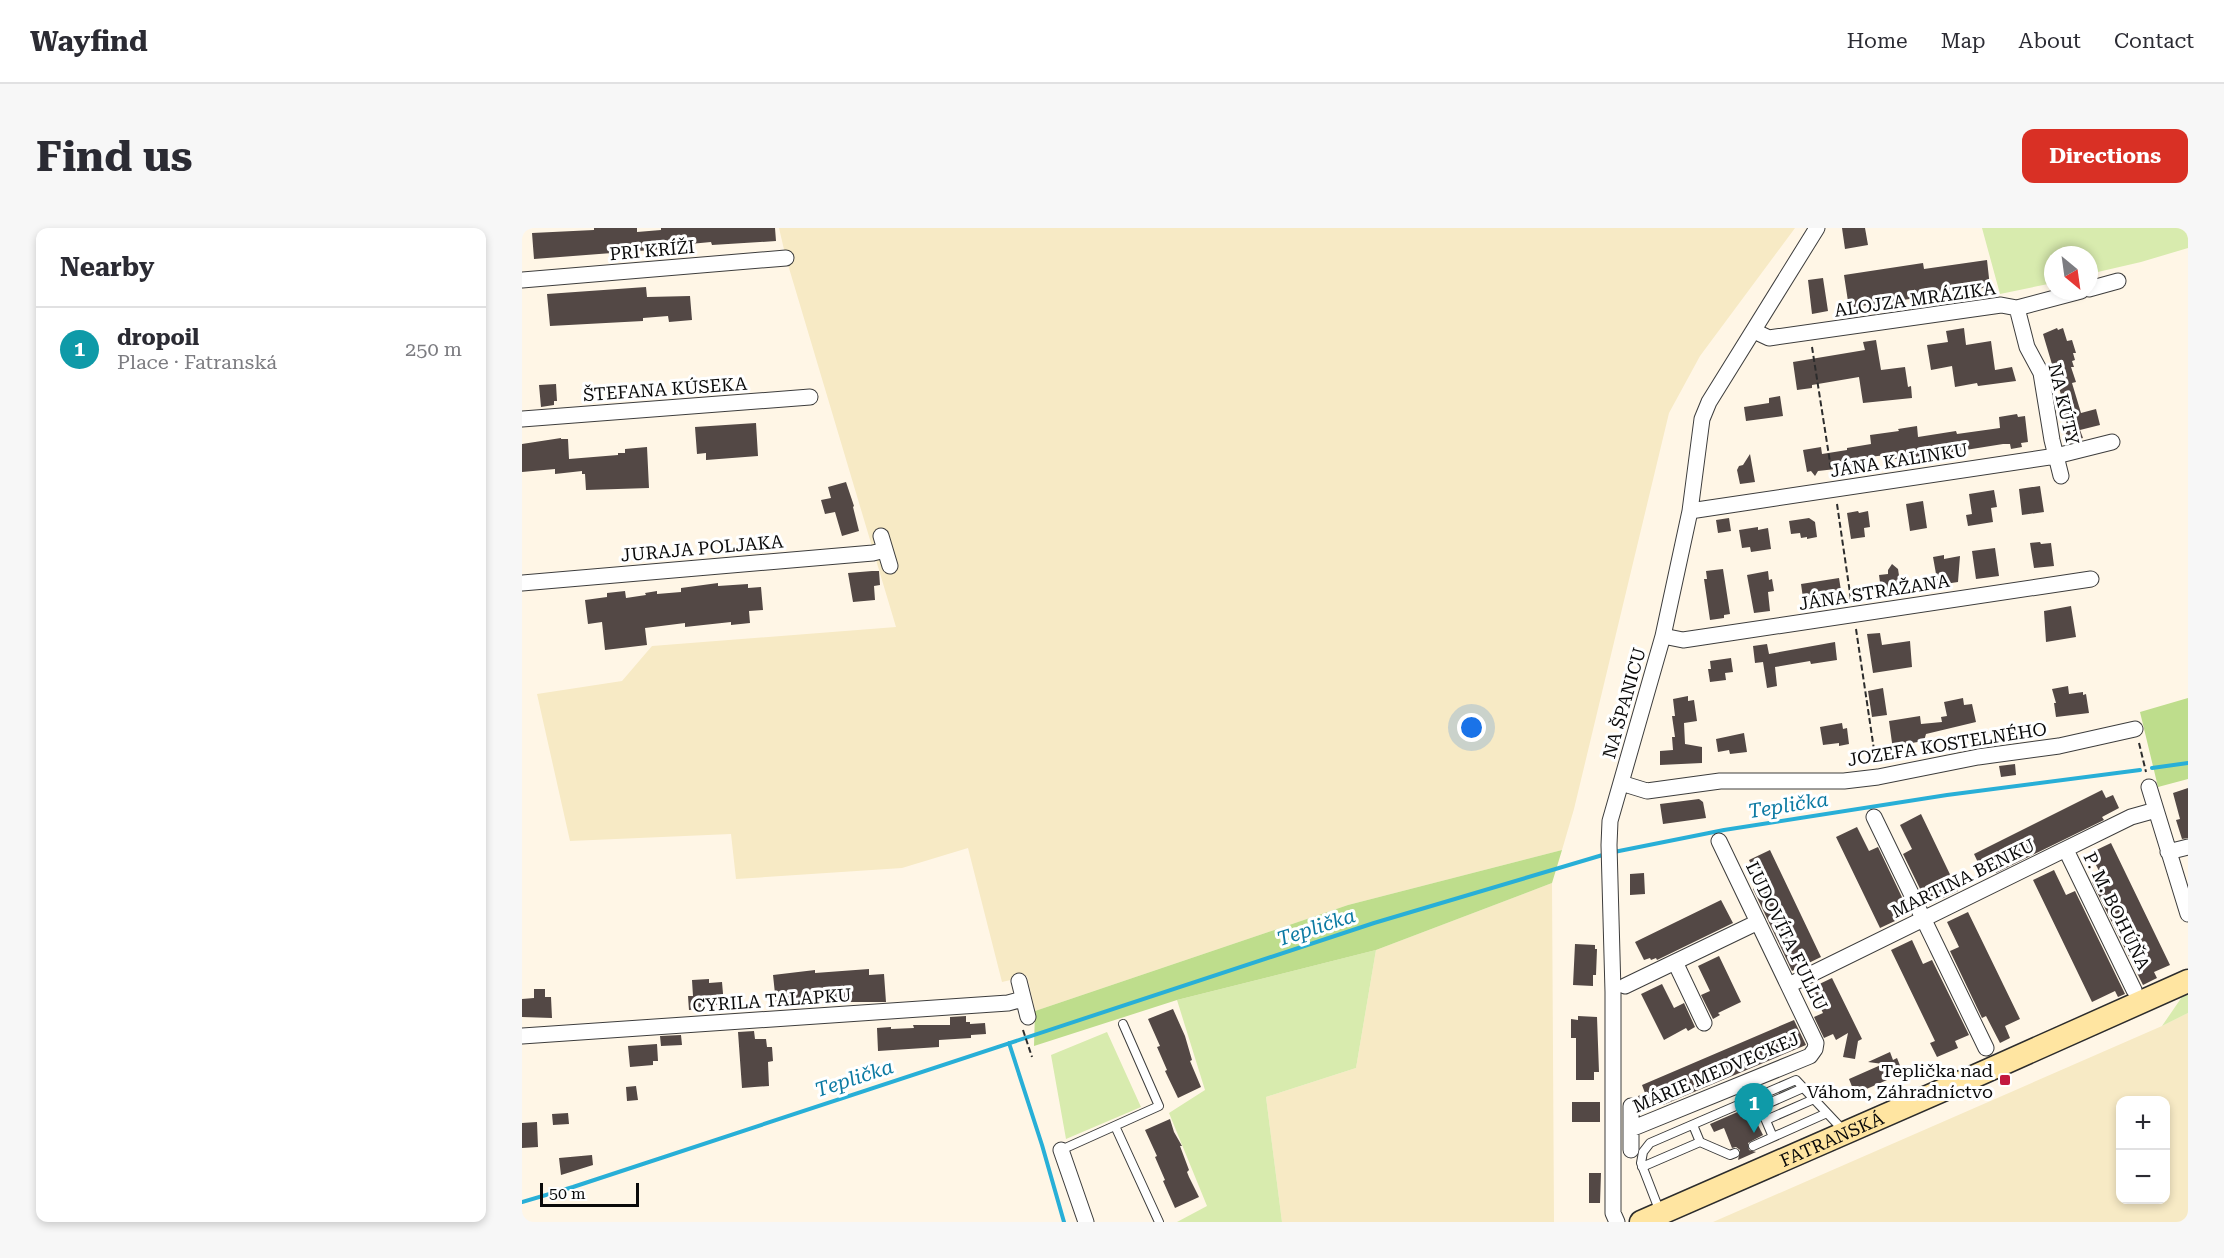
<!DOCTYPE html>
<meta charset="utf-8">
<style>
body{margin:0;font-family:"Roboto Serif",serif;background:#f7f7f7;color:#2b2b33}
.controls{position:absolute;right:18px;bottom:18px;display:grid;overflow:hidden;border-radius:12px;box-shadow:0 3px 9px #0003}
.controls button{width:54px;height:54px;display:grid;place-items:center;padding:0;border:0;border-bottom:2px solid #e1e1e2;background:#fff;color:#2b2b33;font:30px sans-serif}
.compass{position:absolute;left:1522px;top:18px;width:54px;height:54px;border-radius:50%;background:#fff;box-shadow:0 3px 9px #0003;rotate:151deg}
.scale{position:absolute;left:18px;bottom:15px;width:99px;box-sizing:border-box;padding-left:6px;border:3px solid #0a0a0a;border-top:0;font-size:16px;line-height:21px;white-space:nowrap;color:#0a0a0a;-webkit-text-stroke:4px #fff;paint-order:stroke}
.you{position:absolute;left:950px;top:500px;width:21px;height:21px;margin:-15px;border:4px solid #fff;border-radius:50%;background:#1a73e8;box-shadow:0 0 0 9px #1a73e833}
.badge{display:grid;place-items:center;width:39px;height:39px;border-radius:50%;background:#d93025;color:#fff;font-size:20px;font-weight:700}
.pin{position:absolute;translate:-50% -50px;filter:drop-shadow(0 2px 3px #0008)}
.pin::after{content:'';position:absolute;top:32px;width:21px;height:18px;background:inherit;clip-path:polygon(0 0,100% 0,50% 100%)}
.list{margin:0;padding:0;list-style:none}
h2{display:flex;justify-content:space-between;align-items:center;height:78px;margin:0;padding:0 24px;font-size:26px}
h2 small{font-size:20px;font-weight:400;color:#7c7c81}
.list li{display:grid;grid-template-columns:39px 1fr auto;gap:18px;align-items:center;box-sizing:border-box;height:84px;padding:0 24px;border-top:2px solid #e1e1e2}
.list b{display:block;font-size:22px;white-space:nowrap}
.list p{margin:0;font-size:20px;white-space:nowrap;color:#7c7c81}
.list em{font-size:20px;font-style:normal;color:#7c7c81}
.map{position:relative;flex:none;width:1666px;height:994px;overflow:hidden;border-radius:12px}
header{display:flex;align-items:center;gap:36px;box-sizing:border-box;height:84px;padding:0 30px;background:#fff;border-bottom:2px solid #e1e1e2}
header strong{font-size:28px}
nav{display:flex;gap:33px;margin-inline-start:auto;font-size:21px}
.intro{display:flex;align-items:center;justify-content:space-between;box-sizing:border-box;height:144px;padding:0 36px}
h1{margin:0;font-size:42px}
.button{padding:15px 27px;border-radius:12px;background:#d93025;color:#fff;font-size:21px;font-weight:700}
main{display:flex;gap:36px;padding:0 36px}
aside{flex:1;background:#fff;border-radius:12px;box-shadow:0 3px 9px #0003}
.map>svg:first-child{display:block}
.farmland{fill:#f7eac5;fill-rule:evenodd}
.green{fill:#d8ebae}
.forest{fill:#bedd8c}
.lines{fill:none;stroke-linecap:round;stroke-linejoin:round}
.stream{stroke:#28afd7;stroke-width:4}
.building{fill:#534845}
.service-casing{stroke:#3d3d3d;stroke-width:10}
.minor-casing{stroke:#3d3d3d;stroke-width:17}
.secondary-casing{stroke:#2c2c2c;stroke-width:25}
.path{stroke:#2c2c2c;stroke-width:2;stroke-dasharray:6 3;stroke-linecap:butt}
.service{stroke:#fff;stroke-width:8}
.minor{stroke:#fff;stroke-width:15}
.secondary{stroke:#ffe5a1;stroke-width:22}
.poi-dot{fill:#c2193e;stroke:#fff;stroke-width:2}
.labels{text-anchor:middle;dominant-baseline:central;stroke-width:6;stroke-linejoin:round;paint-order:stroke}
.street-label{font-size:18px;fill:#0a0a0a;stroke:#fff}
.poi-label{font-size:18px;fill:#0a0a0a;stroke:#fff;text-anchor:end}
.water-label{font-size:20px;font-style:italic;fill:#0c7aa3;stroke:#fff}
</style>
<header>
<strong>Wayfind</strong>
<nav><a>Home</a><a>Map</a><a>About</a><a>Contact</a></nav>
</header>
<div class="intro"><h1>Find us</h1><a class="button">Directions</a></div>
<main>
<aside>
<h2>Nearby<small></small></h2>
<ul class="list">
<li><span class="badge" style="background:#0f9aa8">1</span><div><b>dropoil</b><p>Place · Fatranská</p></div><em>250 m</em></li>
</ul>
</aside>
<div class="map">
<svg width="1666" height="994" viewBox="0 0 1666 994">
<rect width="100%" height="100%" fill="#fff6e6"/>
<path class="farmland" d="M257,0H1273L1178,128L1147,185L1052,581L1040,622L826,677L513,783L505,748L480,754L446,620L380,640L214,651L209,606L48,613L15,466L100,453L130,418L374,399L264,30Z
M1030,655L1032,994H760L744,869L834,840L854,722Z
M1666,785V994H1191L1640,798ZM1598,872H1644V972H1598Z"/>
<path class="green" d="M1460,0H1666V20L1619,34L1567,46V27H1531V55L1478,66Z
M854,722L834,840L744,869L760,994H655L685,978L647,885L683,862L655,772Z
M1666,762V785L1640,798L1664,763Z
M585,804L619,879L544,911L529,827Z"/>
<path class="forest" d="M1666,470V551L1636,559L1618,484Z
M1040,622L1030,655L854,722L655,772L512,818L513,783L826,677Z"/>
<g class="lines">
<path class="stream" d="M1630,540L1666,535
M1092,624L1202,602L1425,567L1618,542
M487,815L520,917L542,994
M0,974L51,959L852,695L1084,626"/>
</g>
<path class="building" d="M72,0H115V4L139,2V0H253L254,13L190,17L189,14L168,16V19L12,31L10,5L72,2Z
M1320,0H1343L1346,17L1323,21Z
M1465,32L1468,59L1327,80L1322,47L1401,35L1402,41Z
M1301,50L1306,83L1290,86L1286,52Z
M124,59L125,69L168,68L170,92L147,94L146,88L121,90V93L28,98L25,66Z
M1442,100L1444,117L1469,113L1473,142L1490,139L1494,153L1456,158L1455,155L1433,159L1430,138L1409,142L1405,117L1426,114L1424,103Z
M1535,100L1536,102L1541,100L1545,113L1550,112L1554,125H1551L1553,132L1550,133L1552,139H1549L1554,154L1550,155L1559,185L1574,181L1578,197L1558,202L1561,210L1546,214L1542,198L1545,197L1538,170H1540L1521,106Z
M1354,112L1359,142L1383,139L1386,159L1389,158L1390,170L1341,175L1337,149L1290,157V160L1275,162L1271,134L1343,122L1341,114Z
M34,156L35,173H32V177L19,179L17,157Z
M1258,168L1261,188L1224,193L1222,179L1247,175V170Z
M1495,186L1496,189L1503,188L1506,214L1499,215L1500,219L1489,221L1488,216H1481L1381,232V230L1365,232L1364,227L1339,230L1340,238L1296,243L1293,248L1289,243L1285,244L1281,222L1299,219L1300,226L1325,222V220L1349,216L1348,207L1377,203L1376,201L1395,198L1396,209L1434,203L1435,206L1478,200L1477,189Z
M234,195L236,228L184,232V225L175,226L173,199Z
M39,210V211H46L47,231L96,227V225H103V221L125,219L127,260L64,262L63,246H60V243L33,246V241L0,244V216Z
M1228,226L1233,254L1218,256L1215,242L1217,238L1221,237Z
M324,254L332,278L331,279L337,303L320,308L313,284L303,286L299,272L309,270L306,259Z
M1518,258L1522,284L1500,287L1497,261Z
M1472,262L1475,279L1469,280L1471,294L1446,298L1444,287L1450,286L1447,266Z
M1401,273L1405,300L1388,303L1384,276Z
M1336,283L1337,285L1346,283L1348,299L1342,300L1343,309L1329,311L1325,285Z
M1207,290L1209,303L1196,305L1194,292Z
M1287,290L1293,294L1295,309L1285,311V309L1279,310L1278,305L1269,306L1267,293Z
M1236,299V302L1246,300L1249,321L1229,324L1228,319L1220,320L1217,302Z
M1518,314L1519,316L1529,315L1532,338L1512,340L1508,315Z
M1473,320L1477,348L1454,351L1450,323Z
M1422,327V331L1438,328L1436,354L1416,357L1411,329Z
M1370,336L1376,341L1380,367L1360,369L1357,347L1366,346V342Z
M1201,341L1208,386L1202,387V390L1188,392L1182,351H1185L1184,343Z
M350,343H357L358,357L352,358L353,372L331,374L326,345Z
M1246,343L1247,352L1250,351L1252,363L1246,364L1248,383L1232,385L1225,347Z
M1317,350L1321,375L1282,377L1279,356Z
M196,355V358L226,356V360L239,359L241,382L227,383L228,395L209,397V394L163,399V395L123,400L125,417L83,422L80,394L66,396L63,372L85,369V365L103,363L104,370L124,367L123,365L135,363V366L159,364V360Z
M1549,378L1554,409L1524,414L1522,383Z
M1358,405L1360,417L1388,413L1390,439L1351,445L1345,406Z
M1313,414L1315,432L1289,436L1288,433L1253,439L1255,458L1245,460L1241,434L1233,435L1231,418L1245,416L1247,426Z
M1209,430L1211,444L1203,445L1204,452L1188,454L1186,441H1189L1188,433Z
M1546,458L1547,466L1561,464V467L1564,466L1567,485L1534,489L1532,475H1534L1530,461Z
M1361,460L1365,487L1350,489L1346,463Z
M1166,468V473L1172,472L1175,493L1162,495L1163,516L1180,519V535L1138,537V523L1151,522L1150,509H1153L1150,488H1153L1151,471Z
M1441,470L1442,477L1450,476L1454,494L1404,506L1402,513L1377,517L1371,522L1367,493L1398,488L1399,496L1420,494L1419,489L1425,488L1422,474Z
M1320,495L1321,501L1325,500L1327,516L1317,518V515L1301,517L1298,499Z
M1222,505L1225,524L1208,526L1207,522L1196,524L1194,511Z
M1493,536L1494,547L1479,549L1477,538Z
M1666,560V610L1660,611L1654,592L1658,591L1651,565Z
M1580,562L1584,570L1591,567L1597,580L1580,589L1582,592L1474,645L1472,642L1468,644L1467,642L1461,645L1452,626Z
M1177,571L1181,574L1184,590L1141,596L1138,576Z
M1399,586L1436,663L1406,677L1381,626L1390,621L1378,597Z
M1335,599L1347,623L1356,619L1388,686L1358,700L1314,609Z
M1589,615L1648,737L1632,744L1635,750L1621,757L1570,654L1580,649L1568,625Z
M1248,622L1299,729L1270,743L1231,661L1239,657L1227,632Z
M1532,642L1544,667L1553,663L1603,766L1596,769L1593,763L1570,774L1511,652Z
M1122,645L1123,666L1108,667V646Z
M1199,672L1211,695L1135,732L1134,730L1129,732L1128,730L1122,732L1113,714Z
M1446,684L1498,791L1483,798L1488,810L1478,815L1464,788L1460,790L1428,723L1437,719L1425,694Z
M1390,712L1401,736L1410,732L1447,807L1433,813L1436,820L1415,829L1408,815L1413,813L1369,722Z
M1053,716L1073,717V721H1075L1074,747H1071V758L1051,757Z
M1197,728L1219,774L1196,785L1198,787L1191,791L1179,767L1188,763L1176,738Z
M347,741V747L362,746L364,774H320V770L294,772V778L260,780L259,774L254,775L251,747L293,742V745Z
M1310,750L1340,811L1336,813L1333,831L1321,829L1326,805L1314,812L1311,806L1302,810L1292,789L1301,785L1289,760Z
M187,751V755L200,754L202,777H188V780L167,782L166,768H171L170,752Z
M1140,756L1152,780L1162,775L1173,799L1166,803L1164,800L1142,812L1119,766Z
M12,761H23V769H29L30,790L0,789V771L12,770Z
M651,781L663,808L670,832L668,833L679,859L656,870L643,843L645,842L635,819L638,818L626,791Z
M444,788V794H448V796L463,795L464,806L449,807V810L417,812V819L356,823L355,800L369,799V801L392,800L391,797H428V789Z
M1056,788L1075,789L1077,844H1072V852H1054V810H1049V791L1056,792Z
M1272,792L1284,817L1141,877L1140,874L1122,882L1116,868L1123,865L1120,857Z
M232,803L233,811H244L245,819H250L251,833L246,834L247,858L220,860L216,804Z
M159,807L160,817L139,818L138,808Z
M135,816L136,833H131V837L108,839L106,818Z
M1368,824L1371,832L1375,830L1381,845L1333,866L1327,851L1361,836L1346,834Z
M114,858L116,872L105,873L104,859Z
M1050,874H1078V894H1050Z
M1227,879L1241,907L1226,915L1227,922L1234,924L1216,932L1218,922L1214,919L1210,920L1202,900L1192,904L1188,896Z
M46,885L47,896L31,897L30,886Z
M648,891L652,904L660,918H658L667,942L665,944L667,949L677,969L653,980L641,953L643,952L633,929L635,928L623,902Z
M15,894L16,919L0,920V895Z
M70,927L71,937L39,947L37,930Z
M1067,945H1079L1078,975H1067Z"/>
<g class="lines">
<defs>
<path id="service" d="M1236,874L1251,909
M1238,879L1281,860
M1244,892L1292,871
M1171,897L1178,914
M593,898L637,994
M1231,918L1305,885
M539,922L637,878L601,796
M1120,939L1178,914L1208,927L1213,925
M1138,984L1119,935L1121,924L1128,915L1274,852L1321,902"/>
<path id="minor" d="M0,52L264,30
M1567,61L1596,53
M1495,80L1505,119L1519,145L1530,212L1539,248
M1232,103L1247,110L1479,77L1495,80L1559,63
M0,191L288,169
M1168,283L1534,228L1590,214
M359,308L368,338
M0,355L351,325L363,322
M1141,408L1161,412L1569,351
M1099,555L1125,563L1198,553H1322L1356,549L1456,529L1537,518L1613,501
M1627,559L1666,686
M1352,589L1464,820
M1544,622L1612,762
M1646,624L1666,619
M1153,734L1182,795
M497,753L506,789
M1267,757L1609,589L1634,582
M1103,758L1236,694
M0,808L486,775L501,771
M1109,901L1288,828L1293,821L1294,815L1197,613
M539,922L564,994
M1109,922V878
M1095,994L1091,985V764L1087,617L1088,593L1141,408L1168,283L1180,191L1187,174L1295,0"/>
<g id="secondary">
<path id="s1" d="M1119,994L1460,845L1666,753"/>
</g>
</defs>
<use href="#service" class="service-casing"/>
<use href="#minor" class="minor-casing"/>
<use href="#secondary" class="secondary-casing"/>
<path class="path" d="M1290,119L1310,247
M1315,276L1329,372
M1334,401L1354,535
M1617,515L1624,544
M501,802L510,829"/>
<use href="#service" class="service"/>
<use href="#minor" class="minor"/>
<use href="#secondary" class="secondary"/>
</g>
<rect class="poi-dot" x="1477" y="846" width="12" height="12" rx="3"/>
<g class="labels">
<g class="street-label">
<text transform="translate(130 22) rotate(-5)">PRI KRÍŽI</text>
<text transform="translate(1393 71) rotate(-8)">ALOJZA MRÁZIKA</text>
<text transform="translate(143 161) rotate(-4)">ŠTEFANA KÚSEKA</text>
<text transform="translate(1542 176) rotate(77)">NA KÚTY</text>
<text transform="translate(1377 232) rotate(-9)">JÁNA KALINKU</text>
<text transform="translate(180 320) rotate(-5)">JURAJA POLJAKA</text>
<text transform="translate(1352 364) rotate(-9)">JÁNA STRAŽANA</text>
<text transform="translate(1102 475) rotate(-74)">NA ŠPANICU</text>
<text transform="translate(1425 516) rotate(-9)">JOZEFA KOSTELNÉHO</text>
<text transform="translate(1441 650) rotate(-26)">MARTINA BENKU</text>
<text transform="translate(1595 683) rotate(64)">P. M. BOHÚŇA</text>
<text transform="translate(1265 708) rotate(64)">ĽUDOVÍTA FULLU</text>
<text transform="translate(250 772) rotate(-4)">CYRILA TALAPKU</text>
<text transform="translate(1194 844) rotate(-23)">MÁRIE MEDVECKEJ</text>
<text stroke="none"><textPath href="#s1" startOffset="208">FATRANSKÁ</textPath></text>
</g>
<g class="poi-label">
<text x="1471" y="842">Teplička nad<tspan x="1471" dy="21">Váhom, Záhradníctvo</tspan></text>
</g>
<g class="water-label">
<text transform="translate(1266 577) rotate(-9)">Teplička</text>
<text transform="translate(794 699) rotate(-18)">Teplička</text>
<text transform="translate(332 850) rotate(-18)">Teplička</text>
</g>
</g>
</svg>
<div class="controls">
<button>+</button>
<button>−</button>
</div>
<svg class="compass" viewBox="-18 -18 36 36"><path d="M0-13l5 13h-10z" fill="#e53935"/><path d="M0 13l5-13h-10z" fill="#7c7c81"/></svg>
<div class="scale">50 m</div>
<div class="you"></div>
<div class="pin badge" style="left:1232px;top:905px;background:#0f9aa8">1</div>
</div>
</main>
